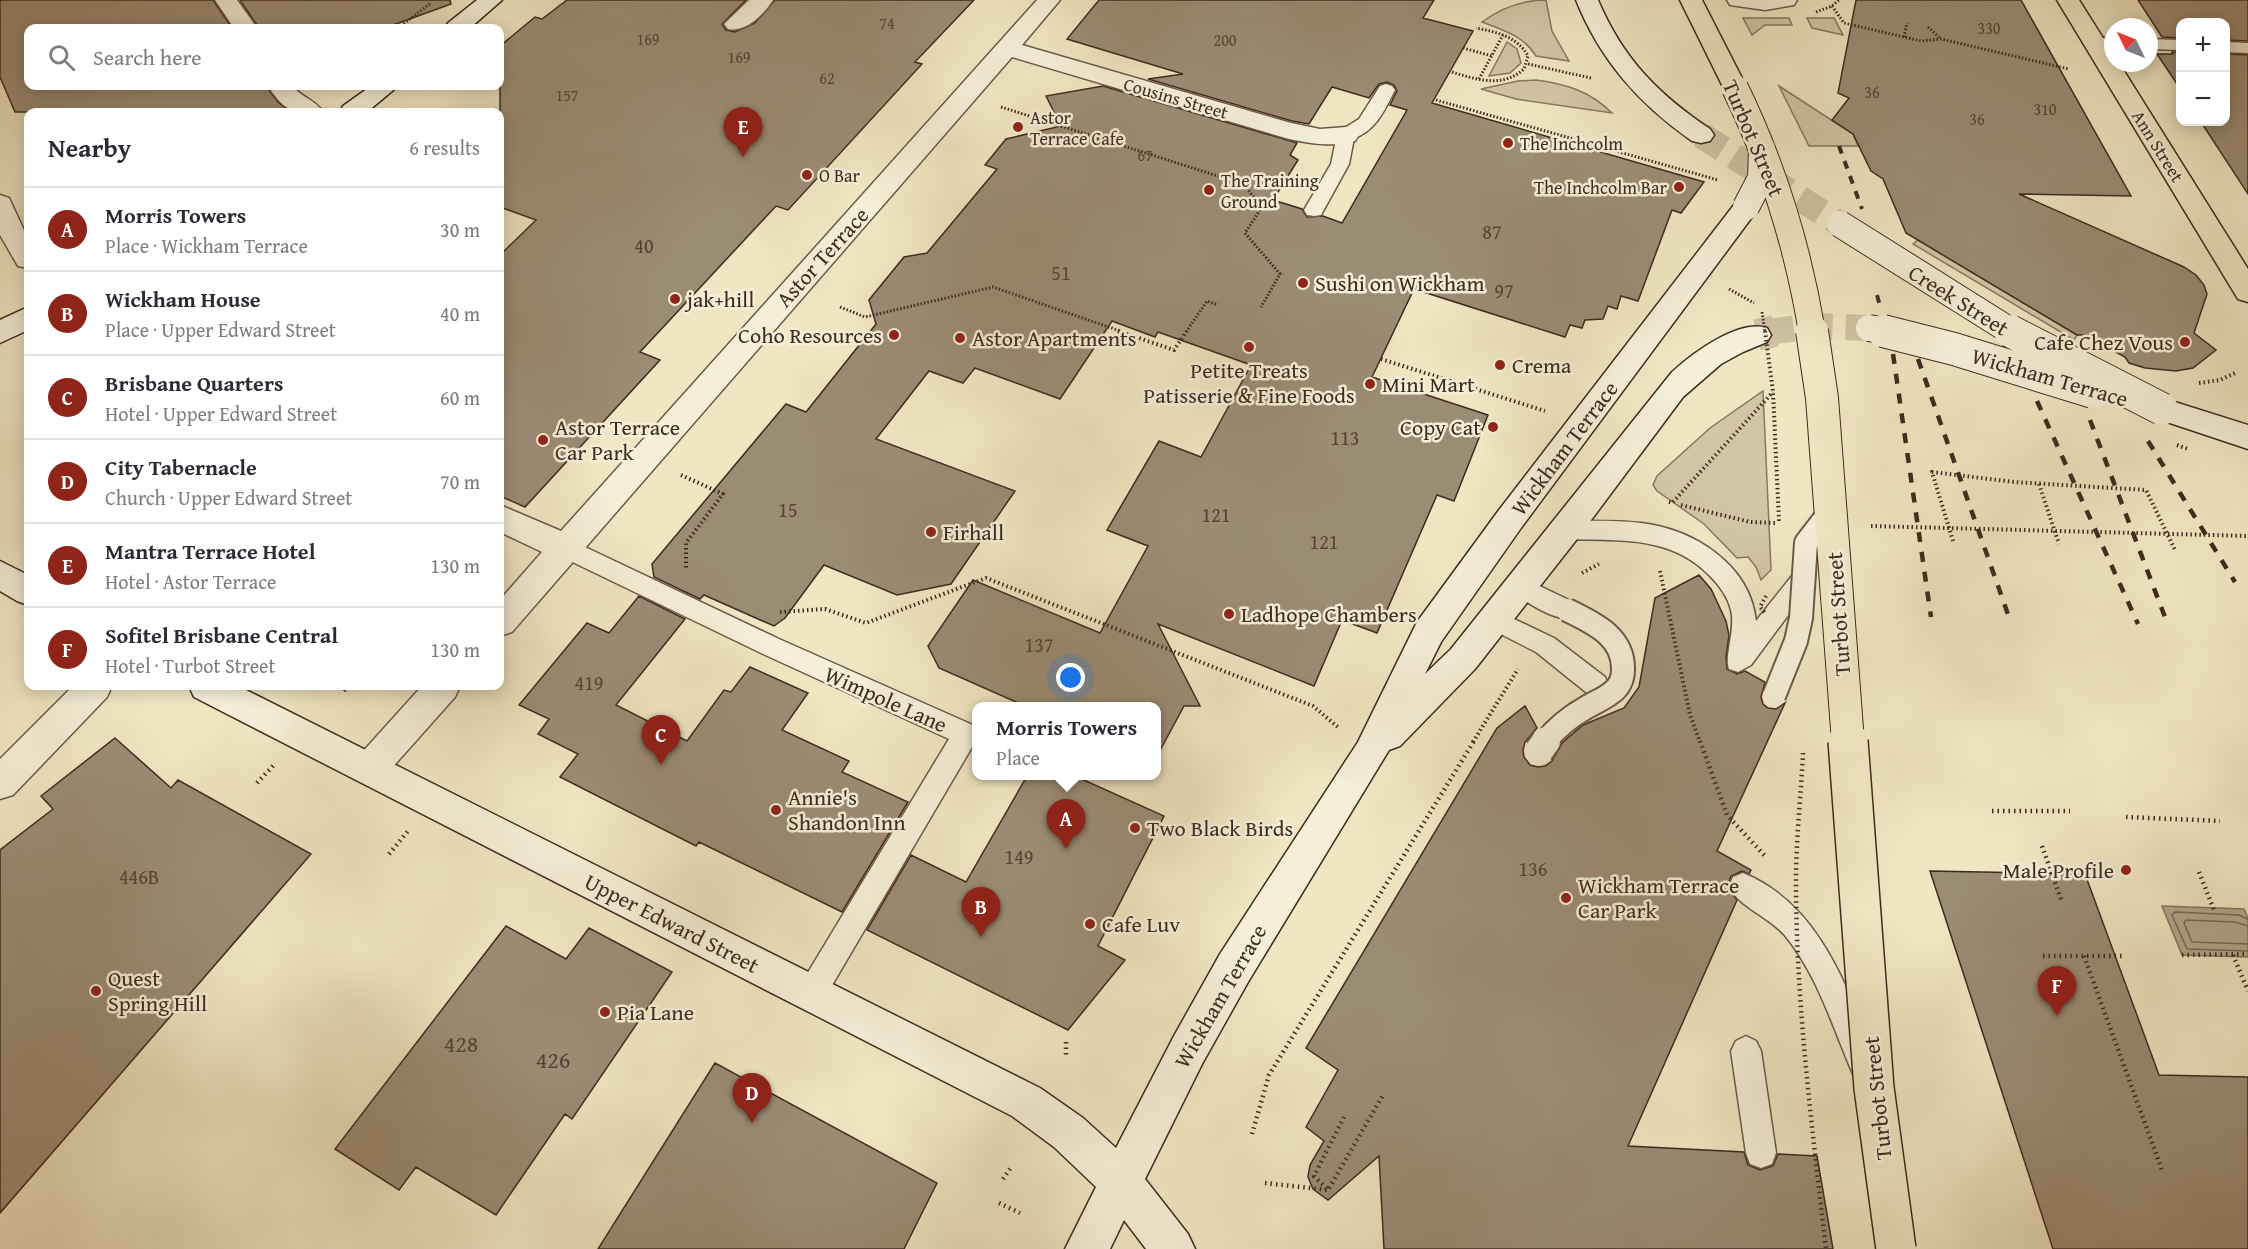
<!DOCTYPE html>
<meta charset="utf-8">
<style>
body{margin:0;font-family:"Gentium Book Plus",serif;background:#f2f2f3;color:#2b2b33}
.controls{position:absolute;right:18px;top:18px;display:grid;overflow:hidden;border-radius:12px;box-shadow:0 3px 15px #0003}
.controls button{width:54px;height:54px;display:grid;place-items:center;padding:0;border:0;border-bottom:2px solid #e1e1e2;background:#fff;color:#2b2b33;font:30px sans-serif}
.compass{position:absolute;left:2104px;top:18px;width:54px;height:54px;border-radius:50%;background:#fff;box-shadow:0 3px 15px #0003;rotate:313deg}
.you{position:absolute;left:1071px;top:678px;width:21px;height:21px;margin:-15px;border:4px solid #fff;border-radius:50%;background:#1a73e8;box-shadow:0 0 0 9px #1a73e833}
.badge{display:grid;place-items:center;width:39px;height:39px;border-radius:50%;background:#8f2418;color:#fff;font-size:20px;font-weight:700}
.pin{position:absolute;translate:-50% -50px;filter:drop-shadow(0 2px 3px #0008)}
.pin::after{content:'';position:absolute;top:32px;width:21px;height:18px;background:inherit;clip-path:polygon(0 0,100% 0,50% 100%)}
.popup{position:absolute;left:972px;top:702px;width:189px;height:78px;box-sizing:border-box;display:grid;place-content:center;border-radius:12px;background:#fff;filter:drop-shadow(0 2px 4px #0005);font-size:20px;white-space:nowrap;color:#7c7c81}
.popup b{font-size:22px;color:#2b2b33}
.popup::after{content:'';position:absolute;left:50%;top:100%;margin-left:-12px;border:12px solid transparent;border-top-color:#fff}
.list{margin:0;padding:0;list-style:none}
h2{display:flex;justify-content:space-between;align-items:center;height:78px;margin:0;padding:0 24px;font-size:26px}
h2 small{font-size:20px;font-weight:400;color:#7c7c81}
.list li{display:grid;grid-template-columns:39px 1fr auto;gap:18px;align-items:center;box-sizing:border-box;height:84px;padding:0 24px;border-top:2px solid #e1e1e2}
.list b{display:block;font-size:22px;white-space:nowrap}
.list p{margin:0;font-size:20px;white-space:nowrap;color:#7c7c81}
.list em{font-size:20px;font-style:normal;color:#7c7c81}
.icon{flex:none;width:33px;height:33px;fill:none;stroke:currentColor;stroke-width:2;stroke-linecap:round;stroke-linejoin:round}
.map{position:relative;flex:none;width:2248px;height:1249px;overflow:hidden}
.search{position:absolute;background:#fff;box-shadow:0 3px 15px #0003;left:24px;top:24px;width:480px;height:66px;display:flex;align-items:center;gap:15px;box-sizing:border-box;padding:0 21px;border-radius:12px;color:#7c7c81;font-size:22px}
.panel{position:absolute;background:#fff;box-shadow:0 3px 15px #0003;left:24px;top:108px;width:480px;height:582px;border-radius:12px}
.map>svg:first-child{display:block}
.green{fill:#d2c6a6;stroke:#887862;stroke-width:1.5}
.water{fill:#b4a68b;stroke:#857560;stroke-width:1.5}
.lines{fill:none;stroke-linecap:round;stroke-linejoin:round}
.shore{stroke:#7a6855;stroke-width:1.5}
.building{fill:#9b8c74;stroke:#3f2b1f;stroke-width:1.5}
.secondary-tunnel-far1{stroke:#cdc1a1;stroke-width:26;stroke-dasharray:26 13;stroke-linecap:butt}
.secondary-tunnel{stroke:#cdc1a1;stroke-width:32;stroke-dasharray:32 16;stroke-linecap:butt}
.lane-casing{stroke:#6b5a48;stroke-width:3}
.street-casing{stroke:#6b5a48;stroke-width:3}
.secondary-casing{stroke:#3f2b1f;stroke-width:3}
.primary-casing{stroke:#3f2b1f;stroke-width:3}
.path-far2{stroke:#3f2b1f;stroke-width:3;stroke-dasharray:1.5 2;stroke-linecap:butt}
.path-far1{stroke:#3f2b1f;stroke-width:4;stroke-dasharray:1.5 3;stroke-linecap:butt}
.path{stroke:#3f2b1f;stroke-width:4.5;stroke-dasharray:1.5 4;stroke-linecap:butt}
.lane{fill:#f5efd7;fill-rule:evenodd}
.street{fill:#f5efd7;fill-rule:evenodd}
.secondary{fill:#f5efd7;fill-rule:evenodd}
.primary{fill:#f0e6c2;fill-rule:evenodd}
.rail-far1{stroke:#3f2b1f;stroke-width:4;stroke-dasharray:8 8;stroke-linecap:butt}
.rail{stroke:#3f2b1f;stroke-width:4.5;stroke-dasharray:10 10;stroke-linecap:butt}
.lane-bridge-far1-casing{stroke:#6b5a48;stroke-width:26;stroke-linecap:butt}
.lane-bridge-casing{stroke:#6b5a48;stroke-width:32;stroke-linecap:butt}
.secondary-bridge-far1-casing{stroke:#3f2b1f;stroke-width:28;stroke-linecap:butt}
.secondary-bridge-casing{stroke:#3f2b1f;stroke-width:34;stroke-linecap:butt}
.primary-bridge-far2-casing{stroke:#3f2b1f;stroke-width:28;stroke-linecap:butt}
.primary-bridge-far1-casing{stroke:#3f2b1f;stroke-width:34;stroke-linecap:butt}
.primary-bridge-casing{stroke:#3f2b1f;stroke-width:42;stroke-linecap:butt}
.path-bridge-far2{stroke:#3f2b1f;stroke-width:3;stroke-dasharray:1.5 2;stroke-linecap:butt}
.path-bridge-far1{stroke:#3f2b1f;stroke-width:4;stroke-dasharray:1.5 3;stroke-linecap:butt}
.path-bridge{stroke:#3f2b1f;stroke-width:4.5;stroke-dasharray:1.5 4;stroke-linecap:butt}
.lane-bridge-far1{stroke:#f5efd7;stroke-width:22}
.lane-bridge{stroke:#f5efd7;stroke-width:28}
.secondary-bridge-far1{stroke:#f5efd7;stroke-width:26}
.secondary-bridge{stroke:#f5efd7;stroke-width:32}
.primary-bridge-far2{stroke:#f0e6c2;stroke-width:26}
.primary-bridge-far1{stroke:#f0e6c2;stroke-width:32}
.primary-bridge{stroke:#f0e6c2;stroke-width:39}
.poi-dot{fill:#8f2418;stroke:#f5efd7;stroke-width:2}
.labels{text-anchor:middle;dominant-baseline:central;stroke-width:5;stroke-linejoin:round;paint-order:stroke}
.far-number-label{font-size:16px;fill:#564334}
.far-street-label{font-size:18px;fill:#3f2b1f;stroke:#f5efd7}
.far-poi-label{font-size:18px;fill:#3f2b1f;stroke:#f5efd7;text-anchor:start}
.number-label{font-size:20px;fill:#564334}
.street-label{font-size:22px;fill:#3f2b1f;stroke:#f5efd7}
.poi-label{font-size:22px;fill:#3f2b1f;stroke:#f5efd7;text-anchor:start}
.near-number-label{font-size:24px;fill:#564334}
</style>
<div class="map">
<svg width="2248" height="1249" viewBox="0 0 2248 1249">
<rect width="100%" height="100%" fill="#f0e6c2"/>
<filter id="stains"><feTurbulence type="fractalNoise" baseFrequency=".00333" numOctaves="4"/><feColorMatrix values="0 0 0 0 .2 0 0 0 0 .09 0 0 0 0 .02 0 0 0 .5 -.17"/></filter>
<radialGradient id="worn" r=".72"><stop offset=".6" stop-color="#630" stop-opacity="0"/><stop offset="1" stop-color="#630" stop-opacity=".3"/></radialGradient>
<path class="green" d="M1546,0L1552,31L1569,61L1536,56C1524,36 1503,30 1482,22C1501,8 1522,0 1546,0Z
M1743,18H1789L1792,25H1765L1752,35Z
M1807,18H1834L1843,35L1812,28Z
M1507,42L1517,49L1521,63L1510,73L1489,76Z
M1536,80C1566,84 1590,91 1612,113L1516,99L1481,89L1518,81Z
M1779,86L1853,134L1858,146H1809Z
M1918,240L2077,335L2074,340L1913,244Z
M1763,391L1771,570L1761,580L1756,567L1748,557L1737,558L1704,524L1657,491L1653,485L1657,476L1710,428Z"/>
<path class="water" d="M2162,906L2244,909L2248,918V957L2182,955Z"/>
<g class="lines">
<path class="shore" d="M2248,919L2239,915L2175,912L2172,915L2187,949L2248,951
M2248,926L2235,922L2186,920L2184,923L2192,942L2248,944"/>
</g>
<path class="building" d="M0,0H213L232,28H28V86H266L278,102L290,112H15L0,77Z
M240,0H450L451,4L385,28H259Z
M567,0H746L722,24L726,30L735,32L755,23L775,0H974L915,62L922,64L788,210L776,206L640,352L660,360L525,507L500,496V255L536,220L500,207V46L535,17L542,19Z
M1099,0H1434L1423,18L1473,31L1432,103L1704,182L1681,213L1672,210L1638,301L1621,296L1617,309L1608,306L1603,319L1585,320L1582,328L1570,325L1565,337L1414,289L1372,377L1488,415L1454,501L1437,495L1377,633L1342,620L1314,686L1158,624L1200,706H1184L1156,758V706H1025L939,668L928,646L973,580L1100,633L1148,546L1107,530L1159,441L1201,457L1251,365L1158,332L1155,337L1112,321L1060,399L975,368L963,383L929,371L876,439L1015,491L951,584L897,595L824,565L785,618L774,626L704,595L700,599L654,577L652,564L786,404L806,412L876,324L869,300L904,257L927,253L997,169L985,165L1006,139L1061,126L1046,96L1103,86L1297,143L1290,155L1298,160L1273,200L1302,209L1307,217L1323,216L1342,223L1407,110L1390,105L1397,91L1394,85L1387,82L1379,84L1369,98L1332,87L1309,124L1292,121L1148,79L1183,74L1067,39Z
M1856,0H2021L2131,196L2019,194L2184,267L2196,275L2204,285L2207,294L2194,333L2216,350L2193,368L2176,371L2145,368L2129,363L2125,357L2085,335H2077L1906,233L1883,179L1871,171L1853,134L1832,120L1849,98L1838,93Z
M2138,0H2248V41L2226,40V22H2181V38L2162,37Z
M2172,52H2181V90L2157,54H2173Z
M2226,54L2248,55V194L2201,122H2226Z
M1699,575L1711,589L1726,621L1729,635L1726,657L1727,669L1737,674L1745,671L1765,682L1761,697L1763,704L1768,708L1776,709L1785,703L1717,851L1751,870L1749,874L1742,871L1731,876L1727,887L1737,900L1628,1146L1744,1152L1748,1165L1760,1170L1773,1166L1778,1154L1817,1156L1833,1249H1384L1379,1156L1328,1200L1313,1189L1308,1177L1310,1165L1324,1141L1306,1127L1338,1070L1306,1048L1497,728L1525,706L1537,728L1525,742L1523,750L1524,757L1530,765L1538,767L1545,766L1552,761L1562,743L1583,725L1624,708L1639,687L1655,598Z
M639,596L685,619L616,705L687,741L724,690L731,692L750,667L808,693L782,730L849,761L842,772L908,802L842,912L699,842L696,846L560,777L578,754L538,734L549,719L519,705L587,623L609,633Z
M115,738L171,788L178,780L311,854L0,1213V850L53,809L41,796Z
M1027,776H1075L1164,816L1098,946L1125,960L1068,1030L867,930L911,855L966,882Z
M1930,871L2085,874L2159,1075L2248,1077V1249H2053Z
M506,926L566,959L589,928L672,972L572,1119L565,1114L496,1215L416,1167L399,1190L335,1149Z
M715,1063L937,1183L904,1249H598Z"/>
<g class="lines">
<path class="secondary-tunnel-far1" d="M1701,135L1840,224
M1768,332L1813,326L1869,328"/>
<path class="secondary-tunnel" d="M1757,335L1775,331"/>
<defs>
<path id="lane" d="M2094,38H2113V48L2088,47L2085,43L2088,39Z
M2149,39L2180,40V50L2149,49Z
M2226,42L2248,43V53L2226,52Z
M1386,84L1392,86L1395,90C1385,109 1376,131 1354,138L1349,164L1321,215L1314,216L1307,215L1304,210L1331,164L1337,135L1340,131L1359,119L1380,86Z
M1566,521C1591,521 1616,520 1641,523C1693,529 1750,564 1756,621L1795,572L1803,569L1811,572L1815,579L1751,665L1738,672L1729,669C1724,656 1736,630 1731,610C1728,597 1719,585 1709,575C1670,535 1618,541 1566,539L1558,537L1555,530L1558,523Z
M566,538L779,639L975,726V742L821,1004L811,1008L801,1004L797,994L801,984L949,739L761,653L558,555L554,548L558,541Z
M1521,577L1575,603L1579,610L1575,617C1557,624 1530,603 1513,594L1509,587L1513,580Z
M1495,610L1554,638L1605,677L1608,685L1605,693L1596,696L1587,693L1536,652L1487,627L1483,620L1487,613Z
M1743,873C1822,905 1848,992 1878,1064L1873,1074L1863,1079L1853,1074C1833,1028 1818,977 1787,938C1772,918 1738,907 1729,886L1733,877Z
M1746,1036L1756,1041L1761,1051L1776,1153L1772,1164L1761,1168L1750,1164L1746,1153L1731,1051L1736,1041Z"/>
<path id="street" d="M215,0H237L257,28H234Z
M749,0H773C764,14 746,33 728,29L724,24Z
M1037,0H1060L1022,45L1291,123L1320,129L1346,127L1355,129L1359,135L1355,141C1332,147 1312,144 1289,139L1012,57L512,632L500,636V600L542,552L500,532V505L561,531Z
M1727,0H1797L1794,5L1765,10L1730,5Z
M268,86H292C301,97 316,100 323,112C294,115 284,111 268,86Z
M0,195L9,198L28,239V268L18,266L0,235Z
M73,686H112L107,697L13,795L0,799V759Z
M422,686H460L455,697L382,779L370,784L358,779L352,768L358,757Z"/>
<path id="secondary" d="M477,0H502L470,28H445L448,23Z
M1576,0H1598C1623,59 1658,94 1710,129L1714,135L1710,141L1701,143L1692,141C1639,104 1600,60 1576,0Z
M371,86H398L367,112H340L343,106Z
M1746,198L1755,201L1759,207L1755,213L1521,528L1441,642L1425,674L1451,649L1672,372C1693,353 1738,319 1767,328L1771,335L1767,342L1743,352L1721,364L1683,397L1577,539L1475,669L1400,746L1389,750L1248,982L1202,1064L1145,1179L1188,1234L1195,1249H1146L1124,1220L1110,1249H1065L1096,1187L1054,1147L1012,1116L194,697L189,686H238L1040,1088L1083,1118L1116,1148L1174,1036L1220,954L1358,742L1417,622L1499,510L1737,201Z
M28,307V330L0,343V320Z
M2162,398L2248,425V449L2152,417L2147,409L2152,401Z
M0,561L28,575V605L17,601L0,591Z"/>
<path id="primary" d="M1680,0H1702L1747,88L1744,93L1735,96L1726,93Z
M2057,0H2079L2113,54V63H2119L2248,269V302L2238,299Z"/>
</defs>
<use href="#lane" class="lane-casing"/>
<use href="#street" class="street-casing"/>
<use href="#secondary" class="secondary-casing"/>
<use href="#primary" class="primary-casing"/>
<path class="path-far2" d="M1832,6L1844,23L1921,41L1941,39L2069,69
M1816,12L1832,6L1839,0
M1928,27L1941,39
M398,28L431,3
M1904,37L1907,23
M1463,48L1492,56
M1528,64L1591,78
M1452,72C1477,80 1503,88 1524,69L1528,56C1517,36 1496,32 1476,28
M1479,79L1503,35
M1436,100L1718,180
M1001,107L1243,184L1262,207L1245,233L1280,274L1261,307
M1729,289L1754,303
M840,307L865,317L993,287L1123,332
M1186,332L1207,301L1218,305"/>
<path class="path-far1" d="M1118,331L1174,350L1187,331
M1381,359L1545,411
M2199,383L2220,380L2235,373
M681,475L723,494L686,543V568
M2039,484L2059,544
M1669,502L1672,503L1773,392
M1681,505L1750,522L1776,523
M1953,541L1932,472L2014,482L2146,490L2175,550
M1660,571L1690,715L1700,742
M1582,573L1599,564
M780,612L825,609L866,623L986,578L1313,706L1339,728
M344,691L348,686
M1473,742L1518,669"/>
<path class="path" d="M1700,741L1727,815L1765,856
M257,783L274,765
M1992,811H2070
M2126,817L2220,821
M2042,846L2062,902
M389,854L408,831
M2199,872L2214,910
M2182,955L2248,954
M2233,955L2248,991
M2043,956H2125
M2084,956L2163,1173
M1066,1042V1055
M1344,1117L1314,1176L1328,1190L1383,1095
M1252,1134L1269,1075L1474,741
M1003,1179L1012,1166
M1265,1183L1328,1190
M999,1203L1020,1213"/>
<use href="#lane" class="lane"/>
<use href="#street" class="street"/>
<use href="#secondary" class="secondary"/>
<use href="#primary" class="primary"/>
<path class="rail-far1" d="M1839,146L1862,209
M1877,295L1880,306"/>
<path class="rail" d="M1893,354L1931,617
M1918,359L2010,620
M2037,401L2138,624
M2090,420L2168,625
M2148,441L2235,582"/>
<defs>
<path id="lane-bridge-far1" d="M1774,696L1796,641L1801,618L1806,543L1830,512
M1545,742C1556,728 1571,716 1587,707C1595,702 1604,699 1611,693C1619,688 1623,679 1623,670C1624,636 1593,623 1567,610"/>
<path id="lane-bridge" d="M1539,751L1546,741"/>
<path id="secondary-bridge-far1" d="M1746,207L1761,178L1762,149
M1840,224L2012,332
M1869,328L1891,332"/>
<path id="secondary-bridge" d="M1883,331L1954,349L2093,392
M2010,331L2162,409"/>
<path id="primary-bridge-far2" d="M1735,88C1773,166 1798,247 1812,332"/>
<path id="primary-bridge-far1" d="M1812,331L1822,398L1848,742"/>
<path id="primary-bridge" d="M1848,741L1874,1088L1896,1249"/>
</defs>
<use href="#lane-bridge-far1" class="lane-bridge-far1-casing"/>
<use href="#lane-bridge" class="lane-bridge-casing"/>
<use href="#secondary-bridge-far1" class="secondary-bridge-far1-casing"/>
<use href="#secondary-bridge" class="secondary-bridge-casing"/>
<use href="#primary-bridge-far2" class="primary-bridge-far2-casing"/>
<use href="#primary-bridge-far1" class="primary-bridge-far1-casing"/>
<use href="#primary-bridge" class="primary-bridge-casing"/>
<path class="path-bridge-far2" d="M1762,312L1765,332"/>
<path class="path-bridge-far1" d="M1765,331L1773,392L1779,521
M2177,445L2188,449
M1871,526L2248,536
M1766,596L1760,607L1766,614"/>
<path class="path-bridge" d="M1803,753C1801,795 1796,838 1796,881C1796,1004 1812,1127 1826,1249"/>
<use href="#lane-bridge-far1" class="lane-bridge-far1"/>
<use href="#lane-bridge" class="lane-bridge"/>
<use href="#secondary-bridge-far1" class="secondary-bridge-far1"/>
<use href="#secondary-bridge" class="secondary-bridge"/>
<use href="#primary-bridge-far2" class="primary-bridge-far2"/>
<use href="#primary-bridge-far1" class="primary-bridge-far1"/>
<use href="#primary-bridge" class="primary-bridge"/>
</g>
<g class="poi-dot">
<circle cx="1018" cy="127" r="6"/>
<circle cx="1508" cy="143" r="6"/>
<circle cx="807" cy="175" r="6"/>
<circle cx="1679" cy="187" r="6"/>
<circle cx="1209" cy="190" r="6"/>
<circle cx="1303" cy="283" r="6"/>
<circle cx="675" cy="299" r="6"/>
<circle cx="894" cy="335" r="6"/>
<circle cx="960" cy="338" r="6"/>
<circle cx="2185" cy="342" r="6"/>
<circle cx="1249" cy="347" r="6"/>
<circle cx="1500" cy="365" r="6"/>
<circle cx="1370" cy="384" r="6"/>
<circle cx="1493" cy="427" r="6"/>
<circle cx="543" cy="440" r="6"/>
<circle cx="931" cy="532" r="6"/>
<circle cx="1229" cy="614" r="6"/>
<circle cx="776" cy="810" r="6"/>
<circle cx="1135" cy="828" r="6"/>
<circle cx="2126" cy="870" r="6"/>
<circle cx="1566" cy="898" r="6"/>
<circle cx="1090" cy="924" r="6"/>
<circle cx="96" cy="991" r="6"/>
<circle cx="605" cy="1012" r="6"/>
</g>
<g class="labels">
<g class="far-number-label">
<text x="887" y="23">74</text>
<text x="1989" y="28">330</text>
<text x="648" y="39">169</text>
<text x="1225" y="40">200</text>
<text x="739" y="57">169</text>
<text x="827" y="78">62</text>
<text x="1872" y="92">36</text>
<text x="567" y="95">157</text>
<text x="2045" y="109">310</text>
<text x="1977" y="119">36</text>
<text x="1145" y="155">67</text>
</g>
<g class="far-street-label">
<text transform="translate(1176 98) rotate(16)">Cousins Street</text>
<text transform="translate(2158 146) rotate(58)">Ann Street</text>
</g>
<g class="far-poi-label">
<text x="1030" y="117">Astor<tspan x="1030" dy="21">Terrace Cafe</tspan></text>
<text x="1520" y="143">The Inchcolm</text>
<text x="819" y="175">O Bar</text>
<text x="1221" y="180">The Training<tspan x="1221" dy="21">Ground</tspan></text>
<text x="1667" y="187" text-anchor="end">The Inchcolm Bar</text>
</g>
<g class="number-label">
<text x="1492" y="231">87</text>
<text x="644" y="245">40</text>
<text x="1061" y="272">51</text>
<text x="1504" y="290">97</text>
<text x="1345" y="437">113</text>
<text x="788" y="509">15</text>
<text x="1216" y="514">121</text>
<text x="1324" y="541">121</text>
<text x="1039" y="644">137</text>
<text x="589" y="682">419</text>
<text x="1019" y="856">149</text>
<text x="1533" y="868">136</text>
<text x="139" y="876">446B</text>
</g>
<g class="street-label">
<text transform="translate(1754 138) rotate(67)">Turbot Street</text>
<text transform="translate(822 257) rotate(-48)">Astor Terrace</text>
<text transform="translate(1959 300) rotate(32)">Creek Street</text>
<text transform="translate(2050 377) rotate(16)">Wickham Terrace</text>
<text transform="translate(1564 448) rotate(-53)">Wickham Terrace</text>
<text transform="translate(1838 614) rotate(-94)">Turbot Street</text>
<text transform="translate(886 699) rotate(24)">Wimpole Lane</text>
<text transform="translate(672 923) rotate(27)">Upper Edward Street</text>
<text transform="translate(1220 996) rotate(-60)">Wickham Terrace</text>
<text transform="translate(1877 1098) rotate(-96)">Turbot Street</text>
</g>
<g class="poi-label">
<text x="1315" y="283">Sushi on Wickham</text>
<text x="687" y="299">jak+hill</text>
<text x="882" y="335" text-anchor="end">Coho Resources</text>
<text x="972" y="338">Astor Apartments</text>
<text x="2173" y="342" text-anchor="end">Cafe Chez Vous</text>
<text x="1512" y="365">Crema</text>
<text x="1249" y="370" text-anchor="middle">Petite Treats<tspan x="1249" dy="25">Patisserie &amp; Fine Foods</tspan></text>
<text x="1382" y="384">Mini Mart</text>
<text x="555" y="427">Astor Terrace<tspan x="555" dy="25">Car Park</tspan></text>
<text x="1481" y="427" text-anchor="end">Copy Cat</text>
<text x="943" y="532">Firhall</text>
<text x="1241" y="614">Ladhope Chambers</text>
<text x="788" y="797">Annie's<tspan x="788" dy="25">Shandon Inn</tspan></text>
<text x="1147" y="828">Two Black Birds</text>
<text x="2114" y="870" text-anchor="end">Male Profile</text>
<text x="1578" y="885">Wickham Terrace<tspan x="1578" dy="25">Car Park</tspan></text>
<text x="1102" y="924">Cafe Luv</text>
<text x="108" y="978">Quest<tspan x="108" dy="25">Spring Hill</tspan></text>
<text x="617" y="1012">Pia Lane</text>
</g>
<g class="near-number-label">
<text x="461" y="1043">428</text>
<text x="553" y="1059">426</text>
</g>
</g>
<rect width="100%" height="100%" filter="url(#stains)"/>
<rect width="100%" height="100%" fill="url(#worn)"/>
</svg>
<div class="controls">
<button>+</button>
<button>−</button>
</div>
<svg class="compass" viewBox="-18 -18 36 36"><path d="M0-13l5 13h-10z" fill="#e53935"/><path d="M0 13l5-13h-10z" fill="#7c7c81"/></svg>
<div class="you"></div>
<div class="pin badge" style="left:1066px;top:849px">A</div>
<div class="popup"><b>Morris Towers</b>Place</div>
<div class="pin badge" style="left:981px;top:937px">B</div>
<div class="pin badge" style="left:661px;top:765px">C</div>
<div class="pin badge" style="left:752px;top:1123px">D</div>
<div class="pin badge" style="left:743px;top:157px">E</div>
<div class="pin badge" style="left:2057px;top:1016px">F</div>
<div class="search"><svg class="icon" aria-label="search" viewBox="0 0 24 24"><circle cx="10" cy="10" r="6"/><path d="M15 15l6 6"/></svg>Search here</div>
<section class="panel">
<h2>Nearby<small>6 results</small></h2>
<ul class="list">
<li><span class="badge">A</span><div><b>Morris Towers</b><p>Place · Wickham Terrace</p></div><em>30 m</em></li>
<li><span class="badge">B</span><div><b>Wickham House</b><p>Place · Upper Edward Street</p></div><em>40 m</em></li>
<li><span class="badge">C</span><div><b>Brisbane Quarters</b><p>Hotel · Upper Edward Street</p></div><em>60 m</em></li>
<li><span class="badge">D</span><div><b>City Tabernacle</b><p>Church · Upper Edward Street</p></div><em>70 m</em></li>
<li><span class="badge">E</span><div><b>Mantra Terrace Hotel</b><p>Hotel · Astor Terrace</p></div><em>130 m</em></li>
<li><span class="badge">F</span><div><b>Sofitel Brisbane Central</b><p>Hotel · Turbot Street</p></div><em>130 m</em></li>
</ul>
</section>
</div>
